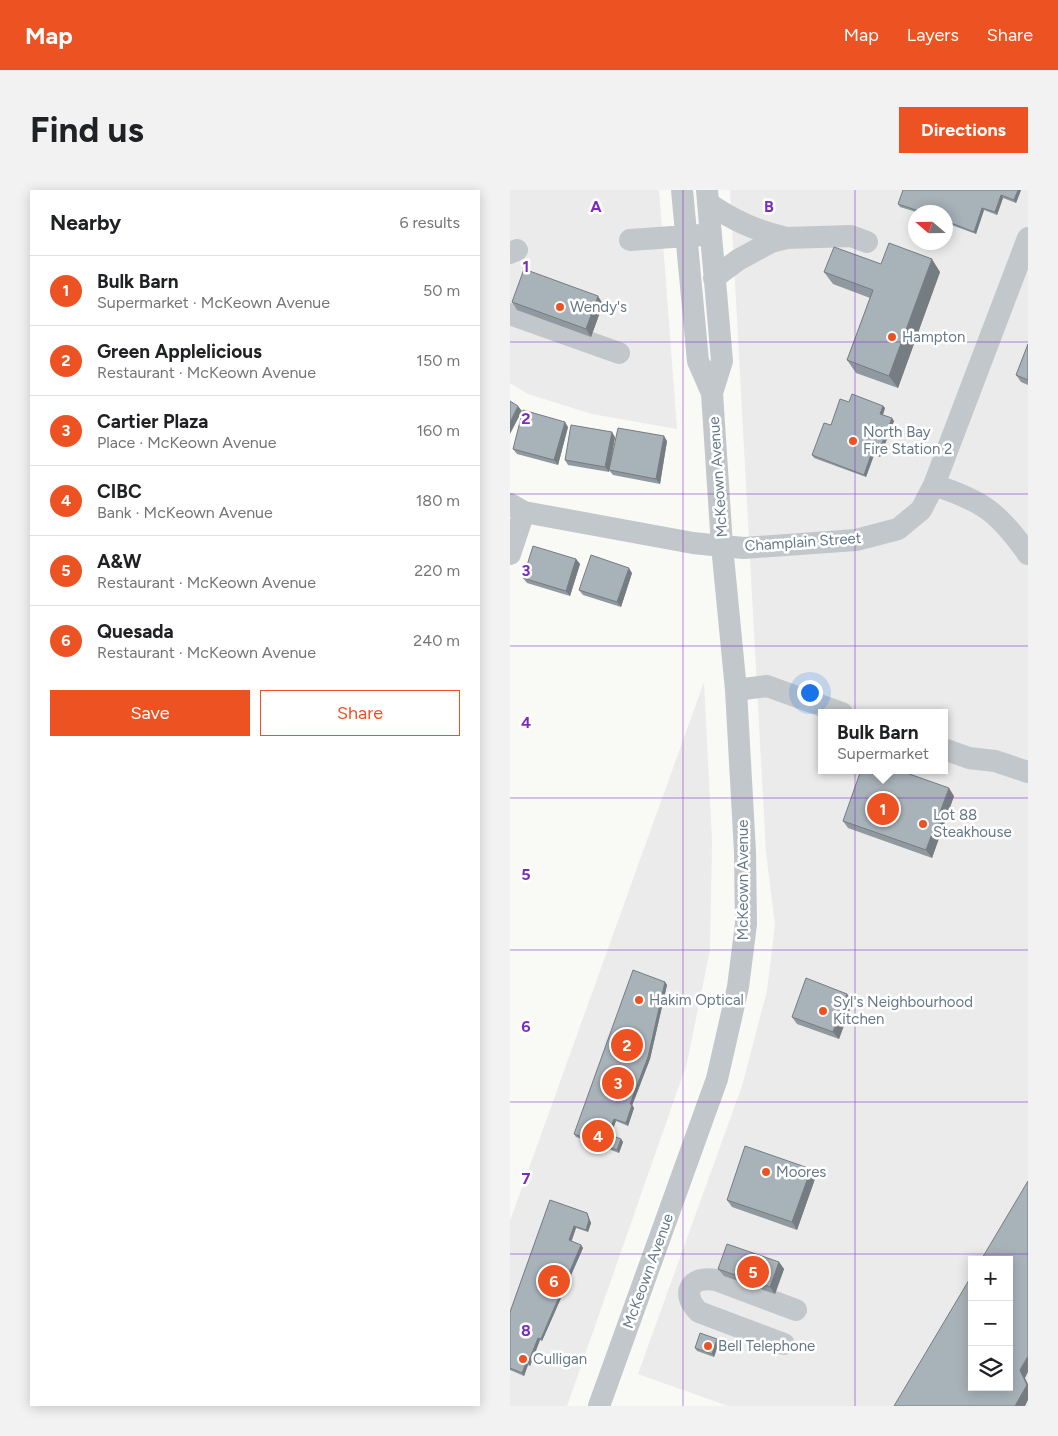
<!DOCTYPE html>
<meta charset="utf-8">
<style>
body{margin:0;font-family:Figtree,sans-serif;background:#f2f2f2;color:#202124}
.controls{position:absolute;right:15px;bottom:15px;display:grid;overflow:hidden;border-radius:0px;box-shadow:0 2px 12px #0003}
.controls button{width:45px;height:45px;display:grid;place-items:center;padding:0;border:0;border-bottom:1px solid #e0e0e0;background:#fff;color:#202124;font:25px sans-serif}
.compass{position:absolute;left:398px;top:15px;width:45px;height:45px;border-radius:50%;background:#fff;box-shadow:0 2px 12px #0003;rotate:290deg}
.you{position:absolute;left:299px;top:502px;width:18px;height:18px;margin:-12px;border:4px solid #fff;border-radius:50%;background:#1a73e8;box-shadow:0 0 0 8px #1a73e833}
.badge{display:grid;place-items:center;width:32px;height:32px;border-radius:50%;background:#ed5322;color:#fff;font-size:16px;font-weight:700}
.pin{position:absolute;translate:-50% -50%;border:2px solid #fff;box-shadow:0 1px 5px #0006}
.popup{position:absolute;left:308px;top:519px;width:130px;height:65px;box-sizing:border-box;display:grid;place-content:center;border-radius:0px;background:#fff;filter:drop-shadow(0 1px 4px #0005);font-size:16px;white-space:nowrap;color:#757577}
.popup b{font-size:19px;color:#202124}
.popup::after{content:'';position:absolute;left:50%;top:100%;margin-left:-10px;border:10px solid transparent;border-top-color:#fff}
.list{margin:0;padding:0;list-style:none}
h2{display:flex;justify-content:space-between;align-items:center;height:65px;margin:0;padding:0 20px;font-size:21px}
h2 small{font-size:16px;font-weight:400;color:#757577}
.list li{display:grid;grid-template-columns:32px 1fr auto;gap:15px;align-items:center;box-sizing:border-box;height:70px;padding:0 20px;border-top:1px solid #e0e0e0}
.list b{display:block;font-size:19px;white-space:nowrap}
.list p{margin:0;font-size:16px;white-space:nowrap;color:#757577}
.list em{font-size:16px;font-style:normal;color:#757577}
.actions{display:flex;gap:10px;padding:15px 20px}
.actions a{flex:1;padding:11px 0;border:1px solid #ed5322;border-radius:0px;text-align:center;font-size:18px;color:#ed5322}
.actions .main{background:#ed5322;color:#fff}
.icon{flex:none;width:28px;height:28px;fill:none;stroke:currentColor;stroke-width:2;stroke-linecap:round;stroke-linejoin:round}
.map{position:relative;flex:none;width:518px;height:1216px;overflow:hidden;border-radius:0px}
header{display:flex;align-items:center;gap:30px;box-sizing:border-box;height:70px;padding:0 25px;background:#ed5322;color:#fff}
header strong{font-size:24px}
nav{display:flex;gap:28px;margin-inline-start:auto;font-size:18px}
.intro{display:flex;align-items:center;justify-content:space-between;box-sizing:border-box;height:120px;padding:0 30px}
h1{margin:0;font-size:35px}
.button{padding:12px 22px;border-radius:0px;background:#ed5322;color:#fff;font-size:18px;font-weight:700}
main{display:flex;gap:30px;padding:0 30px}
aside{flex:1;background:#fff;border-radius:0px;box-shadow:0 2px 12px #0003}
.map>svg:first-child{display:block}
.built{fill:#eaebea;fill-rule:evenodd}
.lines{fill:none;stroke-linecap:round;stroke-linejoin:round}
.minor{stroke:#c2c7cb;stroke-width:22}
.wall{fill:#90999f}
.shaded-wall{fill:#767d82}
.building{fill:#a8b2b9;stroke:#767d82}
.grid{fill:none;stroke:#7b2cbf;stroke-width:1;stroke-opacity:0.55}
.poi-dot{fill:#ed5322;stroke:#fff;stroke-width:2}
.labels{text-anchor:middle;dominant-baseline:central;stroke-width:5;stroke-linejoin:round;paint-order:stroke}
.poi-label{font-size:15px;fill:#667989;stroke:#fff;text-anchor:start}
.street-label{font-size:15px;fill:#667989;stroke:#fff}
.grid-label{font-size:16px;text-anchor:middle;font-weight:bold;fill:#7b2cbf;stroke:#fff;stroke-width:5;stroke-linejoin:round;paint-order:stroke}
</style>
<header>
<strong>Map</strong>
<nav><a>Map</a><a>Layers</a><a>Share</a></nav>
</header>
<div class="intro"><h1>Find us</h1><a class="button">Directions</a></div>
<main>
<aside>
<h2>Nearby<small>6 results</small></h2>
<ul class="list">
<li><span class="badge">1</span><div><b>Bulk Barn</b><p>Supermarket · McKeown Avenue</p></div><em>50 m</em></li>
<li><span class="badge">2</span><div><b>Green Applelicious</b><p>Restaurant · McKeown Avenue</p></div><em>150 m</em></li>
<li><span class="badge">3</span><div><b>Cartier Plaza</b><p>Place · McKeown Avenue</p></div><em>160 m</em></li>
<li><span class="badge">4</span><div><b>CIBC</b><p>Bank · McKeown Avenue</p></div><em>180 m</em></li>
<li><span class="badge">5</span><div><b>A&amp;W</b><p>Restaurant · McKeown Avenue</p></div><em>220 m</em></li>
<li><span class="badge">6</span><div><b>Quesada</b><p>Restaurant · McKeown Avenue</p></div><em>240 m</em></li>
</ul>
<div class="actions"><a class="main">Save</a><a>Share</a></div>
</aside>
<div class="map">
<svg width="518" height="1216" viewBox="0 0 518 1216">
<rect width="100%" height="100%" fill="#f9f9f6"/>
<path class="built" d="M0,0H149L167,239L82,224L18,204L0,193Z
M220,0H518V1216H218L128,1184L232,896L257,801L265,735L256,662ZM406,22H436V52H406ZM312,523H434V580H312ZM462,1070H499V1197H462Z
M194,492L202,651L200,760L177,873L57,1216H0V1031Z"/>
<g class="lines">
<path class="minor" d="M197,0L212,171L202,203
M198,13C224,31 245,40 276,48
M120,50L191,45
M0,63L7,60
M204,88L228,70L261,52L276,48L341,46L357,52
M0,124L109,163
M424,295C473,311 488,322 518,364
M0,314L14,322L183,353L212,356L234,358L346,350L388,339L411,320L424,295L518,48
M0,364L14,322
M226,500L257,496L332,523
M434,559L459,568L485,571L518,582
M274,1154L189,1122C170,1104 180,1085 206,1090L286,1120
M89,1216L207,889L228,797L236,734L235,662L226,500L212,356L202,203L188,171L172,0"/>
</g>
<path class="wall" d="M511,0L506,13L493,8L487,25L474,20L466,44L436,33V22H406L390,17L388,14Z
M371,74L430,82L388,198L346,183L337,170L360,108L323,94L314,82Z
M2,112L93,114L81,147L7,120Z
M518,154V195L511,192L506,185Z
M339,212L373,216L375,218L373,225L384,231L370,267L364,265L356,287L304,268L302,265L321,235Z
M58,237L48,275L7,264L3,259Z
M105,247L100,276L157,251L150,294L103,285L99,280V282L58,275L55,270Z
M66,369L70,374L60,406L17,393L13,388Z
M122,383L111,417L73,405L69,400Z
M444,606L422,668L338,638L333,631Z
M155,792L157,795L140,869L122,915L124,918L118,936L106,931L100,945L111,949L113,952L109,963L66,947L64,944Z
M343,811L329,849L287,834L282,827Z
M306,986L287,1040L222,1017L217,1010Z
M40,1010L77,1023L81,1033L78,1042L66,1038L61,1051L71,1055L73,1058L32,1151L30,1150L20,1176L18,1175L14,1186L0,1180V1122Z
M269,1072L274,1079L265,1104L214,1086L208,1079Z
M209,1152L204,1167L187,1161L185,1158Z"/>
<path class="shaded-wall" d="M508,0H511L506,13L504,10Z
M491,5L493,8L487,25L485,22Z
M472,18L474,20L466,44L464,42Z
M422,69L430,82L388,198L379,186Z
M88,106L93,114L81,147L76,139Z
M8,216L12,221L0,244V232Z
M373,216L375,218L372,227L370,224Z
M382,228L384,231L370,267L368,264Z
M55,232L58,237L48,275L44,270Z
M102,242L105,247L99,282L95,277Z
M154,246L157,251L150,294L146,289Z
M362,262L364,265L356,287L354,285Z
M66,369L70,374L60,406L56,401Z
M119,378L122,383L111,417L107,412Z
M439,598L444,606L422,668L416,660Z
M155,792L157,795L140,869L122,916L120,914Z
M337,804L343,811L329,849L323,842Z
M122,915L124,918L118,936L116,933Z
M104,929L106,931L100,947L98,944Z
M111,949L113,952L109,963L107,960Z
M301,979L306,986L287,1040L282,1032Z
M77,1023L81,1033L78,1042L76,1040Z
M64,1036L66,1038L61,1053L59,1050Z
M71,1055L73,1058L32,1151L31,1149Z
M269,1072L274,1079L265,1104L260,1097Z
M28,1148L30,1150L20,1176L18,1173Z
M207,1149L209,1152L204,1167L202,1164Z
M518,1166V1182L515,1188L518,1194V1210L515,1216H505L510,1180Z
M16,1173L18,1175L14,1186L12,1183Z"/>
<path class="building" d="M393,0H508L504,10L491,5L485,22L472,18L464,42L436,31V22H412L388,14Z
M379,53L422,69L379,186L337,170L363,100L314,82L324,57L371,74Z
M14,79L88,106L76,139L2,112Z
M518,154V190L506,185Z
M342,204L373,216L370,224L382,228L368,264L362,262L354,285L302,265L314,233L321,235L330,209L339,212Z
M0,211L8,216L0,232Z
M13,220L55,232L44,270L3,259Z
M61,235L102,242L95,277L55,270Z
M108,238L154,246L146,289L99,280Z
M23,356L66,369L56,401L13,388Z
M81,365L119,378L107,412L69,400Z
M351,580H388L439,598L416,660L333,631Z
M123,780L155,792L138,867L120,914L122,915L116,933L104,929L98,944L111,949L107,960L64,944Z
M296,788L337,804L323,842L282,827Z
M235,956L301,979L282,1032L217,1010Z
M518,991V1166L510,1180L517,1195L505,1216H384L462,1085V1197H499V1070H471Z
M40,1010L77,1023L79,1030L76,1040L64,1036L59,1050L71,1055L31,1149L28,1148L18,1173H16L12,1183L0,1178V1122Z
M217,1054L269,1072L260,1097L208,1079Z
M190,1143L207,1149L202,1164L185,1158Z"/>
<path class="grid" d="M173,0V1216M345,0V1216M0,152H518M0,304H518M0,456H518M0,608H518M0,760H518M0,912H518M0,1064H518"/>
<g class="poi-dot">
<circle cx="50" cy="117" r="5"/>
<circle cx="382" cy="147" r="5"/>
<circle cx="343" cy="251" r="5"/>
<circle cx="413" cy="634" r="5"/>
<circle cx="129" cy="810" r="5"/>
<circle cx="313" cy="821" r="5"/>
<circle cx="256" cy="982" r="5"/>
<circle cx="198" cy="1156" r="5"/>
<circle cx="13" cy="1169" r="5"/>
</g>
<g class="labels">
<g class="poi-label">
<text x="60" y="117">Wendy's</text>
<text x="392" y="147">Hampton</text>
<text x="353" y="242">North Bay<tspan x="353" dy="17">Fire Station 2</tspan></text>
<text x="423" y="625">Lot 88<tspan x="423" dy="17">Steakhouse</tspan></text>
<text x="139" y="810">Hakim Optical</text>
<text x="323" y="812">Syl's Neighbourhood<tspan x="323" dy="17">Kitchen</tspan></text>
<text x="266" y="982">Moores</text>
<text x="208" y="1156">Bell Telephone</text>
<text x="23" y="1169">Culligan</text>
</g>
<g class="street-label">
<text transform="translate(208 287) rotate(-94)">McKeown Avenue</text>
<text transform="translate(293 352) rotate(-4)">Champlain Street</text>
<text transform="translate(233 690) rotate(-90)">McKeown Avenue</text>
<text transform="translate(138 1081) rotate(-70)">McKeown Avenue</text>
</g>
</g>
<g class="grid-label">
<text x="86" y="22">A</text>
<text x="259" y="22">B</text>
<text x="16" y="82">1</text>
<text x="16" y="234">2</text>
<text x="16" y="386">3</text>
<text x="16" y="538">4</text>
<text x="16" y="690">5</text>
<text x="16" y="842">6</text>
<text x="16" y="994">7</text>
<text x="16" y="1146">8</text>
</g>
</svg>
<div class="controls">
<button>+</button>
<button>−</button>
<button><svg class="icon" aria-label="layers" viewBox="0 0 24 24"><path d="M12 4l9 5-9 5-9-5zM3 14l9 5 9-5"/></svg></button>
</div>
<svg class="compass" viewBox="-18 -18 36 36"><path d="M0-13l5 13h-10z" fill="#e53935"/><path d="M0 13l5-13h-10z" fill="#757577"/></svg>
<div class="you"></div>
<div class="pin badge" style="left:373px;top:619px">1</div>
<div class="popup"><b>Bulk Barn</b>Supermarket</div>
<div class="pin badge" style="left:117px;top:855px">2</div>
<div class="pin badge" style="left:108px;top:893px">3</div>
<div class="pin badge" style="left:88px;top:946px">4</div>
<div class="pin badge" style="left:243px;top:1082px">5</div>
<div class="pin badge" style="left:44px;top:1091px">6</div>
</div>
</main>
